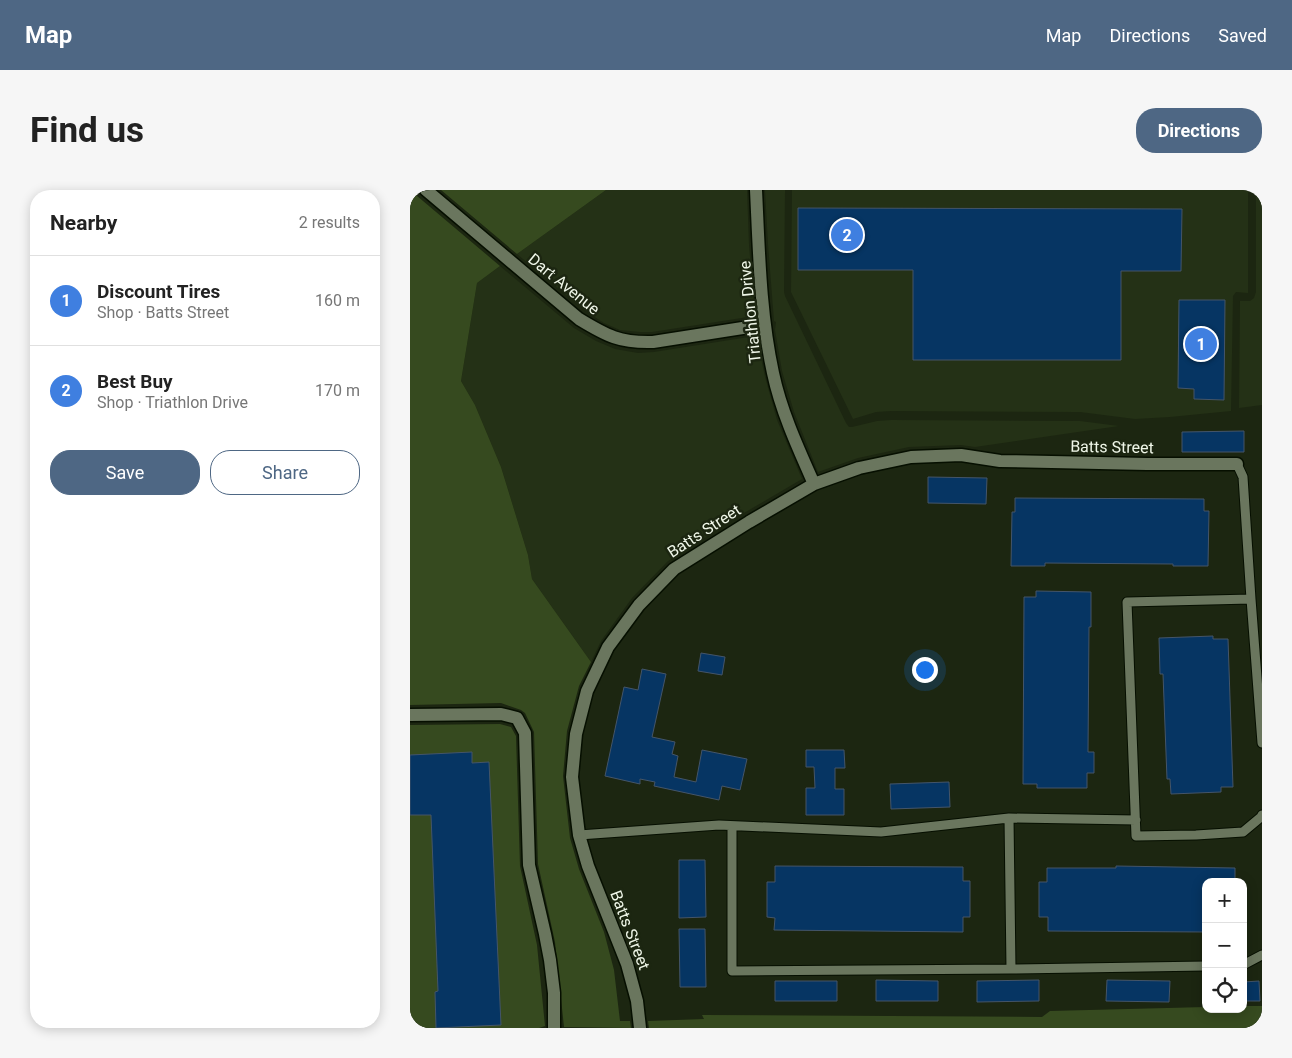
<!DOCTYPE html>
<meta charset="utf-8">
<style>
body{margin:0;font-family:Roboto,sans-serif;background:#f6f6f6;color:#222}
.controls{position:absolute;right:15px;bottom:15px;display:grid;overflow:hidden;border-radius:10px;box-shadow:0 2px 12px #0003}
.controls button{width:45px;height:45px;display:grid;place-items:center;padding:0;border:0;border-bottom:1px solid #e0e0e0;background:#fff;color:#222;font:25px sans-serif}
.you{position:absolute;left:514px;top:479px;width:18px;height:18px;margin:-12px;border:4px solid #fff;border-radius:50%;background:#1a73e8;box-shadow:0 0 0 8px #1a73e833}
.badge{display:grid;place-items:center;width:32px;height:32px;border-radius:50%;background:#4e6784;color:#fff;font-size:16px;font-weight:700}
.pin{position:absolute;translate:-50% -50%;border:2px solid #fff;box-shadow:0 1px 5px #0006}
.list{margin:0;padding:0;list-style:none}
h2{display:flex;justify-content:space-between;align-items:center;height:65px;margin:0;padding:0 20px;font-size:21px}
h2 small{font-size:16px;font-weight:400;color:#767676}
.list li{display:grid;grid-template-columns:32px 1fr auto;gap:15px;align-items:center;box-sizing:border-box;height:90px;padding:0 20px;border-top:1px solid #e0e0e0}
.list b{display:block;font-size:19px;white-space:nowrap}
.list p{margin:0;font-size:16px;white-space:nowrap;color:#767676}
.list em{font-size:16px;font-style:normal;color:#767676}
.actions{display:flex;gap:10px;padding:15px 20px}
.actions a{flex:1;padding:11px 0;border:1px solid #4e6784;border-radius:20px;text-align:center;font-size:18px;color:#4e6784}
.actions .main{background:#4e6784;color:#fff}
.icon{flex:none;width:28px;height:28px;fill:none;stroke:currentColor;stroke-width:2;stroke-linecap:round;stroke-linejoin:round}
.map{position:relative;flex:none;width:852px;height:838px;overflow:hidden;border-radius:20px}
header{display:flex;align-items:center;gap:30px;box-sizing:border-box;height:70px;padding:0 25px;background:#4e6784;color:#fff}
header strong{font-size:24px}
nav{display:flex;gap:28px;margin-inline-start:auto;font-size:18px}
.intro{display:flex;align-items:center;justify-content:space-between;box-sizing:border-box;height:120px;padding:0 30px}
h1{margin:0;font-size:35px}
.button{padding:12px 22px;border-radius:20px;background:#4e6784;color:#fff;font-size:18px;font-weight:700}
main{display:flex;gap:30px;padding:0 30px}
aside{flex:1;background:#fff;border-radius:20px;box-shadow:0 2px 12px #0003}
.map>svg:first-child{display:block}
.built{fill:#243116}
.green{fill:#364a1f}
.building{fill:#063563;stroke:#445569}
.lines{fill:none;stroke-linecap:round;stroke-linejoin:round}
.lane-casing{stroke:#060f00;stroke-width:11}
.street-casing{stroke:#060f00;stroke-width:15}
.lane{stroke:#6a765e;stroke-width:9}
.street{stroke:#6a765e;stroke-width:12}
.labels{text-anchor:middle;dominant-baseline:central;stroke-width:5;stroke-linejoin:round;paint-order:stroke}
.street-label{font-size:16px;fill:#eff6e8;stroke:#1c2611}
</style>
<header>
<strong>Map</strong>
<nav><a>Map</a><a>Directions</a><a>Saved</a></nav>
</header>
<div class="intro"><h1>Find us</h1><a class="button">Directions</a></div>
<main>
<aside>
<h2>Nearby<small>2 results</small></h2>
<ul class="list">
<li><span class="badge" style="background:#3f7fe0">1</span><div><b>Discount Tires</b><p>Shop · Batts Street</p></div><em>160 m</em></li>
<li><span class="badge" style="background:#3f7fe0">2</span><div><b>Best Buy</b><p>Shop · Triathlon Drive</p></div><em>170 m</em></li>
</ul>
<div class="actions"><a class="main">Save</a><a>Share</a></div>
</aside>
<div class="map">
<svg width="852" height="838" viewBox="0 0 852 838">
<rect width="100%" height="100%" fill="#1c2611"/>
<path class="built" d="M196,0H337L339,55L345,128L338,127L242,142H230L210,140L194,133L174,120L107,64Z
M355,0H375L374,102L375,106L436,233L439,237H442L467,231L481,230L670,231L709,236L565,257L551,255L499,257L448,268L408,282L384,222L372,181L365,140L366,132L364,131L358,54Z
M382,0H838V103L826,102L823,106L821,221L760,227L725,229L670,222L481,221L466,222L443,229L381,102Z
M846,0H852V215L829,218L830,111H840L844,108L846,102Z
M90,76L164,138L186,151L205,159L228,163L244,162L339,147L347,149L355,187L367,230L392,289L334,323L258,371L222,408L191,451L181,472L122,389L118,365L91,277L65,215L51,191L67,93Z"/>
<path class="green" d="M0,0L90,76L67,93L51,191L65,215L91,277L118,365L122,389L181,472L169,496L157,541L153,586L160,648L169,679L194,742L204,780L210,831H220L221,838L154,837L145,752L128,674L124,542L115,523L111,520L91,513L0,515Z
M31,0H196L107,64Z
M90,534L101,537L106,546L110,676L127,755L135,836L129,838H0V535Z
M833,816H852V838H239L238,831L294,829L292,825L632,827L640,821L796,817V819H833Z"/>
<path class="building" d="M388,18L772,19L771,81H711V170H503V80H388Z
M769,110H815L814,210L784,209V199L768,198Z
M834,241V262H772V242Z
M518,287L577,288L576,314L518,313Z
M605,308L794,309V321H799L798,376H763V374L635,373V376H601L602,322H605Z
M626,401L681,402V437H679L678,562H684V583H677V598H627V594H613L614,407H626Z
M803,446V449H818L823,597H811V602L761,604L760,589H757L753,484H750L749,448Z
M291,463L315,467L312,485L288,481Z
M232,479L256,484L242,547L265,552L262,564L268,566L264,587L286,592L292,560L337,569L330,600L312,596L309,610L244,596L245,592L230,589V594L195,586L214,497L228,500Z
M396,560H434L435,578H425V599H434V625H396V598H405L404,577H396Z
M62,562V573L79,572L91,835L26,838L25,802L28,801L21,625H0V565Z
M539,592L540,617L481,619L480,594Z
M269,670H295L296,727L269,728Z
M365,676L553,677V691H560V727H553V742L364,740L365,728L357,727V692H365Z
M706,676L825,678V691H834L833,727V692H796V742L638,741V727H629V692H637V678H706Z
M269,739H295L296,797H270Z
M466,790L528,791V811H466Z
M629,790V811L567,812V791Z
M697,790L760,791L759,812L696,811Z
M365,791H427V811H365Z
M849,791L850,811H833V792Z"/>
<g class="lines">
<defs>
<path id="lane" d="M827,274L833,287L841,409
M852,553L841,409L717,412L726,646L786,645L833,642L851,627L852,625
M599,628L601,779
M322,636V781L601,779L796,776
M169,645L309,635L471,642L599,628L726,630
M833,775L852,765"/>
<path id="street" d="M16,0L169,129C197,146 210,153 243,152L339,137L355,140
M346,0C349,61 350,123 363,183C371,221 388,258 404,294
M0,525L91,524L107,528L115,543L119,675L135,744L140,770L144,803V838
M230,838L227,811L217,774L178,676L169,645L162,587L166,544L177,501L198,457L229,415L264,379L339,332L404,294L449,278L501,267L551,265L590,271L737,274H827"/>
</defs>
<use href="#lane" class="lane-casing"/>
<use href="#street" class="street-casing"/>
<use href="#lane" class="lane"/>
<use href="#street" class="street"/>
</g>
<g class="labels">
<g class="street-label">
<text transform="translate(154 94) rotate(39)">Dart Avenue</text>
<text transform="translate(340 122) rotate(-96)">Triathlon Drive</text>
<text transform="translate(702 257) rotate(1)">Batts Street</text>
<text transform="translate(294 341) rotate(-33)">Batts Street</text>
<text transform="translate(220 740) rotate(69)">Batts Street</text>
</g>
</g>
</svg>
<div class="controls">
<button>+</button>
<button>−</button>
<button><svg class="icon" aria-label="locate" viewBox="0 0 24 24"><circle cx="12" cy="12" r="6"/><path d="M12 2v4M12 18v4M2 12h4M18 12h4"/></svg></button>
</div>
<div class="you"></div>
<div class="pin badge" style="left:791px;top:154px;background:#3f7fe0">1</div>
<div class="pin badge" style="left:437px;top:45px;background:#3f7fe0">2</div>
</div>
</main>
